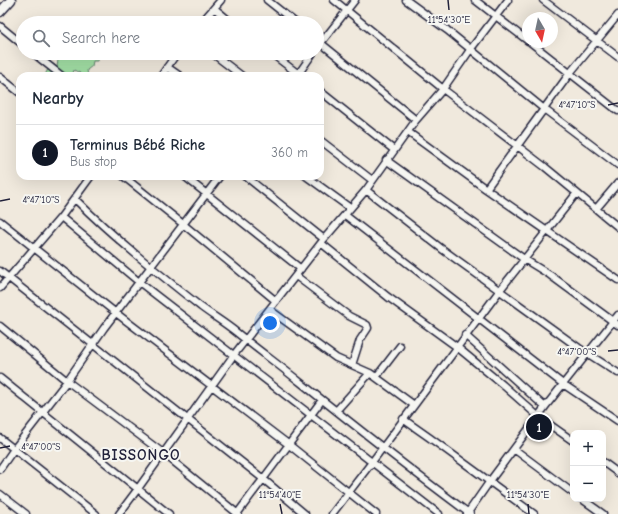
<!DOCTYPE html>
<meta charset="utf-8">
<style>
body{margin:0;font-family:"Comic Neue",sans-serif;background:#f6f6f7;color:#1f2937}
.controls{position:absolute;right:12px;bottom:12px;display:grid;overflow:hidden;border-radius:8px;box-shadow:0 4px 16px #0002}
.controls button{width:36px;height:36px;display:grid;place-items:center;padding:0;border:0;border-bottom:1px solid #e0e1e3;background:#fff;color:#1f2937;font:20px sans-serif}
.compass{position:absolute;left:522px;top:12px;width:36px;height:36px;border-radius:50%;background:#fff;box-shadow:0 4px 16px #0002;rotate:171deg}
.you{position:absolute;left:270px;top:323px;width:14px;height:14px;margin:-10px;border:3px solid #fff;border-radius:50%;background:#1a73e8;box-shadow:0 0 0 6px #1a73e833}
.badge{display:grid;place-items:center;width:26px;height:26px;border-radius:50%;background:#111827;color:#fff;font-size:13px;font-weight:700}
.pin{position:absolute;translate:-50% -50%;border:2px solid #fff;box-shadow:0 1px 4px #0006}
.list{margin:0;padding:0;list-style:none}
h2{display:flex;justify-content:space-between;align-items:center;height:52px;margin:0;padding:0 16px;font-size:17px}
h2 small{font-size:13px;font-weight:400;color:#747a83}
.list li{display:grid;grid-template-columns:26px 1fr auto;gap:12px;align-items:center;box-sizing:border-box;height:56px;padding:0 16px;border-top:1px solid #e0e1e3}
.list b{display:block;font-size:15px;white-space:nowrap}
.list p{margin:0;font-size:13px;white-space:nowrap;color:#747a83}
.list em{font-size:13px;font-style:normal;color:#747a83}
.icon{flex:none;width:22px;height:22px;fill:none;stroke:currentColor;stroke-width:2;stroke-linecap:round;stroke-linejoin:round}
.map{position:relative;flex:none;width:618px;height:514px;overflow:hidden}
.search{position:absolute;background:#fff;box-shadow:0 4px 16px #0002;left:16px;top:16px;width:308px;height:44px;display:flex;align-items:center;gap:10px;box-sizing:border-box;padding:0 14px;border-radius:22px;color:#747a83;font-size:15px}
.panel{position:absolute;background:#fff;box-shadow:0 4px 16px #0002;left:16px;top:72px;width:308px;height:108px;border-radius:12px}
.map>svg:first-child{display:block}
.green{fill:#a3e0a6;stroke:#628170}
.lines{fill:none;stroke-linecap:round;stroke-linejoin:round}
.minor-casing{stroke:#22223b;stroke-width:9}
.tertiary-casing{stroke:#22223b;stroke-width:11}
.minor{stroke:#f6f6f2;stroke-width:6}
.tertiary{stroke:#f6f6f2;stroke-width:8}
.ticks{fill:none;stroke:#22223b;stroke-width:1.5}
.labels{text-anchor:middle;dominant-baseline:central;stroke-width:4;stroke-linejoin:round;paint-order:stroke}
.district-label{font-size:15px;font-weight:bold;letter-spacing:1px;fill:#22223b;stroke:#f6f6f2}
.ticks-label{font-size:10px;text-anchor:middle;fill:#22223b;stroke:#f6f6f2;stroke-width:4;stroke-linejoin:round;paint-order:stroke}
</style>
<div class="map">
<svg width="618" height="514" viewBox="0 0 618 514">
<rect width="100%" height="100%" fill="#f0e9dd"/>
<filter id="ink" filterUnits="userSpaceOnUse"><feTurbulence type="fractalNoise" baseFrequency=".025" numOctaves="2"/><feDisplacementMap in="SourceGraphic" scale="8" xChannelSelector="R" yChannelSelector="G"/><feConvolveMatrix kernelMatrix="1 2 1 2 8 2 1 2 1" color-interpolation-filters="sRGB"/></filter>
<g filter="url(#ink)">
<path class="green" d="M59,53H73L84,58L88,53L100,54L97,61H93L92,66L87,70L88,76H78L80,73L74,70L72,76H46L45,75L48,69L43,65L46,58L57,67Z"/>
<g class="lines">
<defs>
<path id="minor" d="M267,0L296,23
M334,0L443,89L545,167L618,227
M406,0L447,30L544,109L618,165
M475,0L528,41
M543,0L618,57
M214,8L232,23
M201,23L221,0
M0,26L23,45
M317,40L416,120
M530,42L618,111
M317,48L355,0
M33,53L62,76
M212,53L242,76
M271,53L301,76
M167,67L180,76
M161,76L177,53
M297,76L313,53
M0,77L20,93
M320,91L394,150
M408,132L486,189L618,280
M320,140L372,180
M386,160L524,259L550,275L618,325
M123,176L183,224L276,301
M184,176L301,269
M245,176L324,239
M306,176L350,208
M486,189L570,73L618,15
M366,190L442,249L579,348L618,373
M75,199C114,238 158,273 201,307C213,316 225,323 236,332C257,349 279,365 300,382C356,427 412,471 470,514
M596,209L618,183
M345,215L563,384L618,421
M61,217L139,282L439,514
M0,221L116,313L288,444L376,514
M321,243L388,297L457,347L503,385L539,417L573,441
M0,271L262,478L305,514
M296,276L349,316L367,325L368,328L360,340L352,365
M0,288L61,217L91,176
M270,310L336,358L370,373L414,405
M0,326L67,381L163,453L238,514
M465,335L545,407
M377,376L400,346
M0,378L169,514
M336,411L370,373
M403,419L430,438L534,514
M0,438L96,514
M514,449L573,493
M603,462L618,473
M0,469L14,449L67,381L104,328L220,176
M0,494L26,514
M582,499L603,514
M119,514L137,490L233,356L324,239L366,190L416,120L443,89L470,50L508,0
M237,514L322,400
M332,514L372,462L500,290L576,194
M467,514L490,481L545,407L618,315"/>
<path id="tertiary" d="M0,12L11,0"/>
</defs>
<use href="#minor" class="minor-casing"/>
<use href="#tertiary" class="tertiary-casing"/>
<use href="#minor" class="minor"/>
<use href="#tertiary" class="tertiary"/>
</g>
</g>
<path class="ticks" d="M448,0L449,10M608,105L618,103M0,201L10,199M608,351L618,350M0,448L10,446M280,504L282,514M528,504L529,514"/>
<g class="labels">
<g class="district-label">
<text x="141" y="455">BISSONGO</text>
</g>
</g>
<g class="ticks-label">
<text x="449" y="23">11°54'30"E</text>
<text x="577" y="108">4°47'10"S</text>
<text x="41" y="203">4°47'10"S</text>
<text x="577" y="355">4°47'00"S</text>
<text x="41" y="450">4°47'00"S</text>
<text x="280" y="498">11°54'40"E</text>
<text x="528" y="498">11°54'30"E</text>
</g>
</svg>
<div class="controls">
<button>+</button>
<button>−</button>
</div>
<svg class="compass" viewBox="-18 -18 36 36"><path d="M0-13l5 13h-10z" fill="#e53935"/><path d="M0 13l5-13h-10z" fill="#747a83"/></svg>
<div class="you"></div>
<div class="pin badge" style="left:539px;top:427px">1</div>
<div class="search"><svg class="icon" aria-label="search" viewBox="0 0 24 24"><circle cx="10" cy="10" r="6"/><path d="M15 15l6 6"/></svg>Search here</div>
<section class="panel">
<h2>Nearby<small></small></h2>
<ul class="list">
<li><span class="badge">1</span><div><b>Terminus Bébé Riche</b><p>Bus stop</p></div><em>360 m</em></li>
</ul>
</section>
</div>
